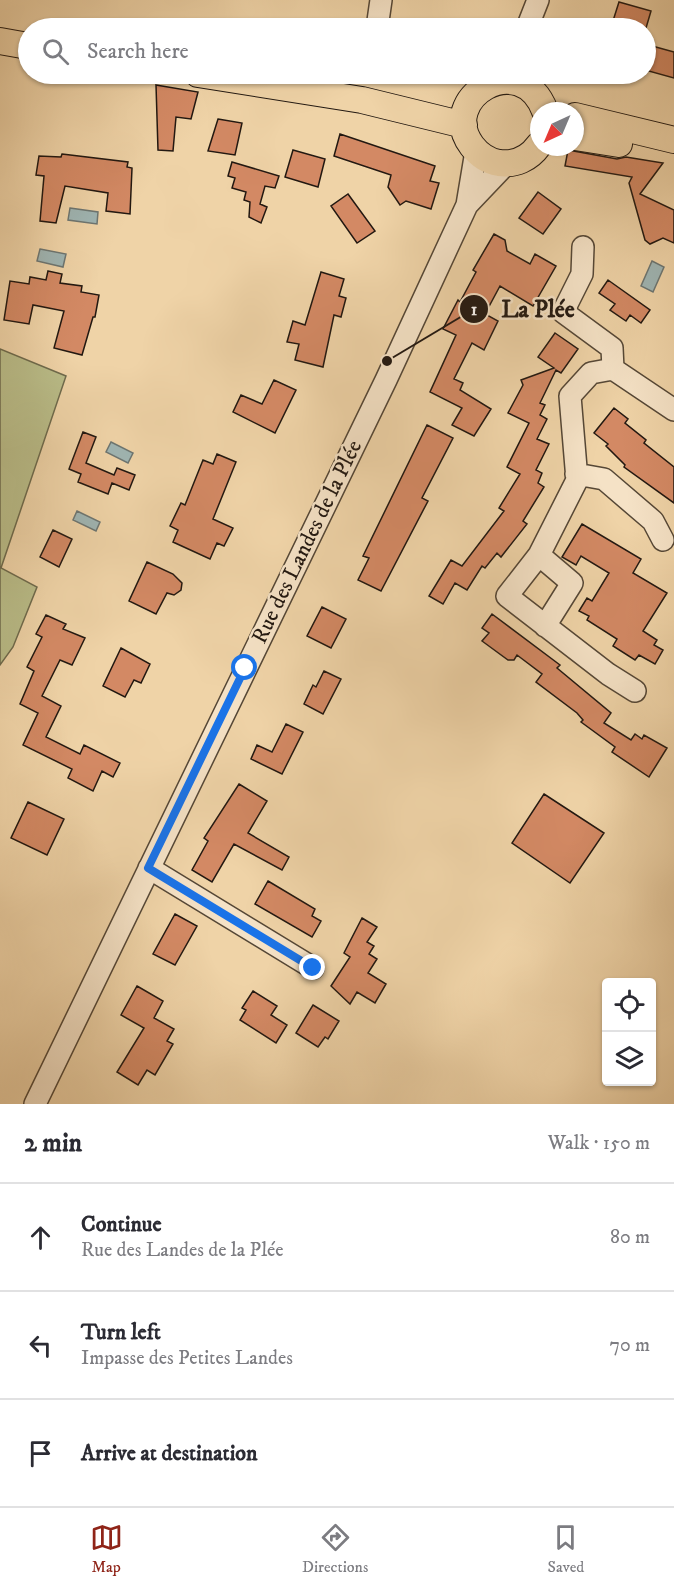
<!DOCTYPE html>
<meta charset="utf-8">
<style>
body{margin:0;font-family:"IM FELL DW Pica",serif;background:#f7f7f7;color:#2b2b33}
.controls{position:absolute;right:18px;bottom:18px;display:grid;overflow:hidden;border-radius:6px;box-shadow:0 2px 4px #0004}
.controls button{width:54px;height:54px;display:grid;place-items:center;padding:0;border:0;border-bottom:2px solid #e1e1e2;background:#fff;color:#2b2b33;font:30px sans-serif}
.compass{position:absolute;left:530px;top:102px;width:54px;height:54px;border-radius:50%;background:#fff;box-shadow:0 2px 4px #0004;rotate:224deg}
.stop{position:absolute;width:18px;height:18px;margin:-14px;border:4px solid #1a73e8;border-radius:50%;background:#fff}
.stop.end{background:#1a73e8;border-color:#fff;box-shadow:0 2px 6px #0008}
.list{margin:0;padding:0;list-style:none}
h2{display:flex;justify-content:space-between;align-items:center;height:78px;margin:0;padding:0 24px;font-size:26px}
h2 small{font-size:20px;font-weight:400;color:#7c7c81}
.list li{display:grid;grid-template-columns:39px 1fr auto;gap:18px;align-items:center;box-sizing:border-box;height:108px;padding:0 24px;border-top:2px solid #e1e1e2}
.list b{display:block;font-size:22px;white-space:nowrap}
.list p{margin:0;font-size:20px;white-space:nowrap;color:#7c7c81}
.list em{font-size:20px;font-style:normal;color:#7c7c81}
.icon{flex:none;width:33px;height:33px;fill:none;stroke:currentColor;stroke-width:2;stroke-linecap:round;stroke-linejoin:round}
.map{position:relative;flex:none;width:674px;height:1104px;overflow:hidden}
.search{position:absolute;background:#fff;box-shadow:0 2px 4px #0004;left:18px;right:18px;top:18px;height:66px;display:flex;align-items:center;gap:15px;box-sizing:border-box;padding:0 21px;border-radius:33px;color:#7c7c81;font-size:22px}
.sheet{height:402px;background:#fff}
nav{display:flex;justify-content:space-around;align-items:center;box-sizing:border-box;height:84px;border-top:2px solid #e1e1e2;background:#fff;font-size:16px;color:#7c7c81}
nav a{display:grid;justify-items:center;gap:3px}
nav .on{color:#8f2418}
.map>svg:first-child{display:block}
.green{fill:#b9bc88;stroke:#6e6a4c;stroke-width:1.5}
.water{fill:#9fb5b3;stroke:#6d7672;stroke-width:1.5}
.building{fill:#d38964;stroke:#221811;stroke-width:1.5}
.lines{fill:none;stroke-linecap:round;stroke-linejoin:round}
.minor-casing{stroke:#554736;stroke-width:24}
.major-casing{stroke:#221811;stroke-width:28}
.path{stroke:#221811;stroke-width:4;stroke-dasharray:4.5 3;stroke-linecap:butt}
.minor{stroke:#f5e2c6;stroke-width:21}
.major{stroke:#efd3a7;stroke-width:26}
.route{stroke:#1a73e8;stroke-width:8}
.labels{text-anchor:middle;dominant-baseline:central;stroke-width:5;stroke-linejoin:round;paint-order:stroke}
.street-label{font-size:22px;fill:#221811;stroke:#f5e2c6}
.leader{fill:none;stroke:#221811;stroke-width:2}
.callout-dot{fill:#221811;stroke:#f5e2c6;stroke-width:2}
.mark-label{font-size:18px;text-anchor:middle;font-weight:bold;fill:#fff}
.callout-label{font-size:24px;text-anchor:middle;font-weight:bold;fill:#221811;stroke:#f5e2c6;stroke-width:5;stroke-linejoin:round;paint-order:stroke}
</style>
<div class="map">
<svg width="674" height="1104" viewBox="0 0 674 1104">
<rect width="100%" height="100%" fill="#efd3a7"/>
<filter id="stains"><feTurbulence type="fractalNoise" baseFrequency=".00333" numOctaves="4"/><feColorMatrix values="0 0 0 0 .2 0 0 0 0 .09 0 0 0 0 .02 0 0 0 .5 -.17"/></filter>
<radialGradient id="worn" r=".72"><stop offset=".6" stop-color="#630" stop-opacity="0"/><stop offset="1" stop-color="#630" stop-opacity=".3"/></radialGradient>
<path class="green" d="M0,349L66,376L1,568L37,587L13,647L0,665Z"/>
<path class="water" d="M70,208L98,212L97,224L68,220Z
M40,249L66,254L63,267L37,261Z
M652,261L664,267L653,292L641,286Z
M111,442L133,453L128,463L106,452Z
M77,511L100,522L96,531L73,520Z"/>
<path class="building" d="M619,2L651,11L646,28H627L612,24Z
M645,44L674,52V78L645,70Z
M156,85L198,92L191,119L176,117L173,151L158,150Z
M218,119L242,123L235,155L208,151Z
M340,134L435,166L430,181L439,183L431,209L406,201L400,205L388,187L391,175L334,156Z
M293,150L325,159L318,187L285,177Z
M568,150L617,159L626,157L663,163L640,194L674,210V243L663,238L650,244L645,240L629,183L632,177L565,166Z
M62,154L128,162L127,167L132,168L130,214L106,211L108,193L65,186L56,223L40,221L44,176L36,175L39,156L61,157Z
M232,162L279,176L275,188L265,186L260,204L267,207L261,223L249,217L250,202L244,200L246,192L232,188L235,178L228,176Z
M538,192L561,209L543,234L519,218Z
M348,194L375,231L357,243L331,206Z
M494,234L505,240L507,251L530,264L535,254L556,266L533,306L500,286L485,314L498,321L484,350L472,343L454,379L463,383L460,390L491,409L474,436L452,425L462,408L430,392L456,335L443,329L458,300L460,302L476,272L473,270Z
M48,271L62,274L60,283L82,286L81,292L99,295L95,317H93L82,355L54,348L64,311L33,305L29,324L4,320L10,281L29,284L30,277L46,280Z
M321,272L344,279L339,296L346,298L341,317L334,315L323,367L295,360L299,344L287,342L293,321L305,325Z
M608,280L650,310L641,323L630,315L626,321L610,310L615,304L599,293Z
M555,333L578,349L561,373L556,370L540,403L545,405L540,415L547,419L537,439L549,444L536,470L542,473L538,483L544,487L523,521L527,524L501,557L497,553L485,568L482,566L467,590L455,583L443,604L429,596L451,560L462,566L504,511L499,508L520,474L507,467L529,423L508,413L523,385L521,380L554,368L538,357Z
M274,380L296,390L275,433L233,412L241,395L262,404Z
M614,408L628,419L625,423L646,440L644,443L674,467V503L624,467L625,465L606,446L608,444L594,433Z
M427,425L453,438L422,498L428,501L381,591L358,580L369,558L363,556Z
M83,432L96,437L86,463L114,475L117,468L135,475L129,490L112,483L108,494L78,482L81,474L69,469Z
M217,454L236,462L213,519L233,528L224,546L217,543L210,559L173,542L178,530L170,526L181,503L185,505L203,460L213,464Z
M582,524L641,559L633,573L667,593L643,631L657,640L654,645L663,650L655,664L639,655L635,660L613,646L617,639L587,620L589,616L579,611L587,598L592,601L609,573L581,556L576,565L562,557Z
M53,530L72,539L59,567L40,557Z
M147,562L173,574L182,583L181,590L174,595L167,593L156,614L129,601Z
M322,607L346,619L331,648L307,636Z
M492,614L560,665L557,668L611,713L604,723L631,740L635,734L642,739L644,735L667,748L649,777L612,752L615,747L581,722L583,720L577,713L536,682L542,674L517,655L514,660H508L482,641L489,633L482,628Z
M46,615L66,624L63,629L85,638L72,665L60,660L42,696L61,706L46,737L80,754L84,745L120,763L113,777L102,771L93,791L68,778L72,769L23,745L38,713L20,704L34,671L27,667L42,637L36,634Z
M121,648L150,664L141,683L134,680L125,697L103,686Z
M324,671L341,679L323,714L304,704L313,685L316,687Z
M286,724L303,732L282,774L251,759L257,745L272,752Z
M239,784L267,801L248,833L289,857L282,870L234,844L212,882L192,870L208,841L204,838Z
M544,794L604,833L570,883L512,843Z
M28,802L64,819L47,855L11,838Z
M268,881L315,909L312,916L321,921L312,937L255,904Z
M175,914L197,926L175,965L153,954Z
M362,918L377,927L367,942L374,946L369,954L377,959L368,973L386,984L375,1003L357,992L350,1004L331,986L350,957L344,953Z
M137,986L163,1001L154,1018L174,1029L167,1041L173,1044L155,1075L147,1070L138,1085L117,1072L144,1028L121,1015Z
M253,991L277,1006L271,1015L287,1025L276,1043L240,1020L246,1010L242,1008Z
M313,1005L339,1021L328,1039L325,1037L318,1047L296,1033Z"/>
<g class="lines">
<defs>
<path id="minor" d="M377,28L381,0
M527,28L538,0
M467,205L476,151
M583,247L582,274L563,312L612,348L613,369
M576,474L604,479L653,521L663,540
M539,555L572,583L545,626
M635,691L608,674L507,596L539,555L577,480L570,396L591,373L613,369L674,410
M149,868L313,968
M35,1104L386,380L467,205L506,164"/>
<path id="major" d="M0,41L28,46
M198,74L362,100L464,125
M575,116L674,140
M575,137L619,144
M539,145C529,159 515,165 499,163C487,161 479,155 472,146C436,98 521,47 545,111"/>
</defs>
<use href="#minor" class="minor-casing"/>
<use href="#major" class="major-casing"/>
<path class="path" d="M371,82L373,74"/>
<use href="#minor" class="minor"/>
<use href="#major" class="major"/>
</g>
<g class="lines">
<path class="route" d="M245,668L148,868L313,968"/>
</g>
<g class="labels">
<g class="street-label">
<text transform="translate(307 542) rotate(-64)">Rue des Landes de la Plée</text>
</g>
</g>
<path class="leader" d="M387 361L474 309"/>
<g class="callout-dot">
<circle cx="387" cy="361" r="6"/>
<circle cx="474" cy="309" r="15"/>
</g>
<g class="mark-label">
<text x="474" y="315">1</text>
</g>
<g class="callout-label">
<text x="538" y="317">La Plée</text>
</g>
<rect width="100%" height="100%" filter="url(#stains)"/>
<rect width="100%" height="100%" fill="url(#worn)"/>
</svg>
<div class="controls">
<button><svg class="icon" aria-label="locate" viewBox="0 0 24 24"><circle cx="12" cy="12" r="6"/><path d="M12 2v4M12 18v4M2 12h4M18 12h4"/></svg></button>
<button><svg class="icon" aria-label="layers" viewBox="0 0 24 24"><path d="M12 4l9 5-9 5-9-5zM3 14l9 5 9-5"/></svg></button>
</div>
<svg class="compass" viewBox="-18 -18 36 36"><path d="M0-13l5 13h-10z" fill="#e53935"/><path d="M0 13l5-13h-10z" fill="#7c7c81"/></svg>
<div class="stop" style="left:245px;top:668px"></div>
<div class="stop end" style="left:313px;top:968px"></div>
<div class="search"><svg class="icon" aria-label="search" viewBox="0 0 24 24"><circle cx="10" cy="10" r="6"/><path d="M15 15l6 6"/></svg>Search here</div>
</div>
<section class="sheet">
<h2>2 min<small>Walk · 150 m</small></h2>
<ul class="list">
<li><svg class="icon" aria-label="ahead" viewBox="0 0 24 24"><path d="M12 20V5M6 11l6-6 6 6"/></svg><div><b>Continue</b><p>Rue des Landes de la Plée</p></div><em>80 m</em></li>
<li><svg class="icon" aria-label="left" viewBox="0 0 24 24"><path d="M17 20v-9H6M10 6l-5 5 5 5"/></svg><div><b>Turn left</b><p>Impasse des Petites Landes</p></div><em>70 m</em></li>
<li><svg class="icon" aria-label="arrive" viewBox="0 0 24 24"><path d="M6 21V4h12l-3 4 3 4H6"/></svg><div><b>Arrive at destination</b></div></li>
</ul>
</section>
<nav>
<a class="on"><svg class="icon" aria-label="map" viewBox="0 0 24 24"><path d="M3 6l6-2 6 2 6-2v14l-6 2-6-2-6 2zM9 4v14M15 6v14"/></svg>Map</a>
<a><svg class="icon" aria-label="directions" viewBox="0 0 24 24"><path d="M12 3l9 9-9 9-9-9zM9 14v-3h6M13 9l2 2-2 2"/></svg>Directions</a>
<a><svg class="icon" aria-label="saved" viewBox="0 0 24 24"><path d="M7 4h10v16l-5-4-5 4z"/></svg>Saved</a>
</nav>
